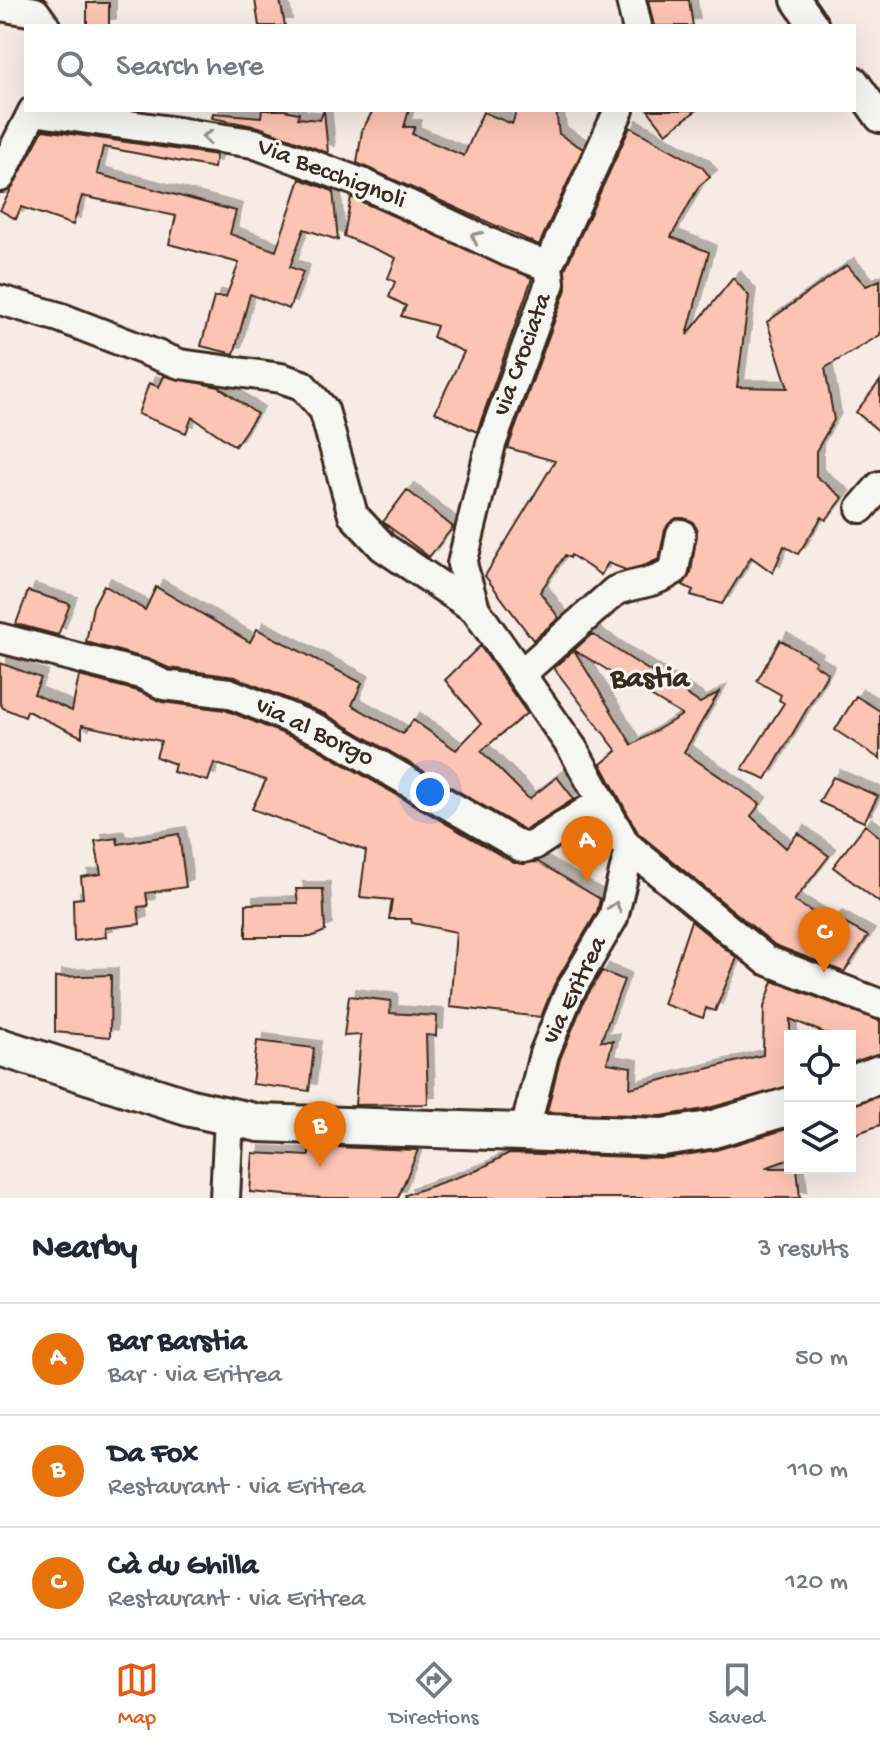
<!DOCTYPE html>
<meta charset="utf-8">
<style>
body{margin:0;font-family:"Gochi Hand",sans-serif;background:#f6f6f7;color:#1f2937}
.controls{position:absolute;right:24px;bottom:24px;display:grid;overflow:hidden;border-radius:0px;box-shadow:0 8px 32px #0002}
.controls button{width:72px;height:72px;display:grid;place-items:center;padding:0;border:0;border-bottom:2px solid #e0e1e3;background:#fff;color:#1f2937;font:40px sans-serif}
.you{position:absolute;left:430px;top:792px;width:28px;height:28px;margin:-20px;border:6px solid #fff;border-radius:50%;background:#1a73e8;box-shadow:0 0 0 12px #1a73e833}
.badge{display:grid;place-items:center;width:52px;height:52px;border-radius:50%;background:#ea580c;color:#fff;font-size:26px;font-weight:700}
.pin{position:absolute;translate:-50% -66px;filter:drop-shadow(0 2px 4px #0008)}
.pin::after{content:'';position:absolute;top:42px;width:28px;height:24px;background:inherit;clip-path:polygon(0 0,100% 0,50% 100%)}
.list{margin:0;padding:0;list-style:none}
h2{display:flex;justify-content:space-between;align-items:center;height:104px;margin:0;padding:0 32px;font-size:34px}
h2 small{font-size:26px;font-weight:400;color:#747a83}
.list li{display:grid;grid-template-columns:52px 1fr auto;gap:24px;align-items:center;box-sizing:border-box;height:112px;padding:0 32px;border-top:2px solid #e0e1e3}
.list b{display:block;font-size:30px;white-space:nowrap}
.list p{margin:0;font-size:26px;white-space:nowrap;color:#747a83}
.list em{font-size:26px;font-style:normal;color:#747a83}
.icon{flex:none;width:44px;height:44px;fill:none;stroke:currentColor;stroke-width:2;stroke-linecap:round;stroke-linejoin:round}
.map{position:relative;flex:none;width:880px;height:1198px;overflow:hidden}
.search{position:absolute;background:#fff;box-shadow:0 8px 32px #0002;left:24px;right:24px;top:24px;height:88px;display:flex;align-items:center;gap:20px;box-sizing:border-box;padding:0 28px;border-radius:0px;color:#747a83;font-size:30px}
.sheet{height:440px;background:#fff}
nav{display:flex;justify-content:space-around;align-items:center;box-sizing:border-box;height:112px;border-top:2px solid #e0e1e3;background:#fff;font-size:22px;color:#747a83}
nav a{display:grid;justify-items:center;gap:4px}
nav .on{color:#ea580c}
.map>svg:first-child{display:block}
.building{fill:#fdc4b3;stroke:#3b2a1e;stroke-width:2;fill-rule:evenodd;filter:url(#shadow)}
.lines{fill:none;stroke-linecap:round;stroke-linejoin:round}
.minor-casing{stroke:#3b2a1e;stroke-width:34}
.major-casing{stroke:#3b2a1e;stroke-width:42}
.minor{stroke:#f6f6f2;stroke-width:28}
.major{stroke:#f6f6f2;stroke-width:36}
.oneway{stroke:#989088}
.labels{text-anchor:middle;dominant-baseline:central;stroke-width:6;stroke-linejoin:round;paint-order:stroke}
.street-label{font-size:26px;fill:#3b2a1e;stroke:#f6f6f2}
.quarter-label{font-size:30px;font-weight:bold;fill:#3b2a1e;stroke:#f6f6f2}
</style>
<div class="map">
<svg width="880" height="1198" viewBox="0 0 880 1198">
<defs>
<filter id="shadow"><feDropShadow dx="7" dy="-7" stdDeviation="0" flood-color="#0004"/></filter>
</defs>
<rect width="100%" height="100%" fill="#f7ece5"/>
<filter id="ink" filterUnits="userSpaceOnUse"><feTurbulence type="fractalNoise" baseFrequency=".0125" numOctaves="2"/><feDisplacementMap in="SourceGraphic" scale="16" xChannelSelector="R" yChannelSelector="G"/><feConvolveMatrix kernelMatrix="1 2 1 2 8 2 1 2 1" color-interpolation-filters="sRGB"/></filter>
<g filter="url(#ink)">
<path class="building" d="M255,0H280L285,26H259Z
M648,0H689L693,26H654Z
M87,3H109V26H87Z
M262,110H284L299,113L298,118L320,120L324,110L328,153L259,127L212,118L213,113L261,117Z
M373,110H409L404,127H415L412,134L464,156L483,112L512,124L517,110H556L559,134L583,149L539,245L357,163L362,131Z
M648,110H697L666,133Z
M630,127L702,167L710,177L699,186L671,237L709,252L687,335L733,278L749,296L737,387L788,388L767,322L847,265L866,286L880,280V335L825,368L834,420L816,451V476L843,498L826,520L822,517L798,554L784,546L773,573L751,557L722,604L691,595L693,590L683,585L691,573L697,529L692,521L676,518L665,530L659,559L646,565L626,570L608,563L601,575L571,555L570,558L565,555L540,592L559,618L533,640L485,576L555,461L508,448L566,289L565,269Z
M43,130L216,155L214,168L103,147L97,174L236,211L230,234L276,251L300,179L333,191L338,240L304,229L290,267L303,272L289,309L250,294L234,354L201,346L214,297H226L239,263L169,244L176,216L82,196L73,225L21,207L16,219L0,210Z
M351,197L532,278L477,432L435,412L464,352L433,337L437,326L401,316L406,306L389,297L395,282L388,278L396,258L344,236Z
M164,376L219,387L257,414L235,446L192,417L186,433L138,414L149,383L159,387Z
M880,381V432L856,412Z
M407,490L453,527L429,557L383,522Z
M104,585L145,610L156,587L250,642L257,629L362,683L352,705L403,734L413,720L456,750L481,724L445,680L480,646L527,713L481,751L529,799L557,777L574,799L525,830L325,714L235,677L169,668L148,659L86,642L93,606Z
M28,591L70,604L58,635L16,624Z
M592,634L700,703L719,692L684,752L760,804L751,816L786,848L798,833L829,856L794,901L831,923L835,918L868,936L844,972L775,945L638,833L601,764L617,751L554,668ZM574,650L586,657L682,715L632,745Z
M780,640L816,661L814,664L828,673L766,779L742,769L784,703L779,700L781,695L757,681Z
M0,663L41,678L34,694L72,711L79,676L138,691L162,702L225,710L311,745L514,863L538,862L600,899L597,912L554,985L541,1017L450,1007L456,932L412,923L411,919H389L392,900L360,897L366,851L252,809L266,780L214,763L208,781L173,772L175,764L156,757L161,741L82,725V737L27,711L25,717L3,708L0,703Z
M856,696L880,711V759L835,730Z
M833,777L878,796L864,822L819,802Z
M865,825L880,837V903L833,867Z
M179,834L186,887L146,893L148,906L138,907L140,924L105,928L106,937L74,941L73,899L83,898L81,877L101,874L95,841L117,838L118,844Z
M296,889H323L325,931L311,937H246V904L298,903Z
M691,921L737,958L715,1011L706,1008L703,1018L663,1004Z
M602,971L624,980L601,1041H613L607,1063L631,1067L630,1088L763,1055L764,1007L773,981L880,1021V1054L850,1063V1036H832L790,1019V1086L705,1109L661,1116L547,1112L560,1059L584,1001Z
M111,975L110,1037L55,1032V977Z
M349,996L391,1001L390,1013L437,1016L436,1036L426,1035L428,1104L355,1105L361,1035L344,1036Z
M257,1041L314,1048L309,1091L252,1084Z
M880,1096V1125L850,1136V1105Z
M790,1128V1159L765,1168H797L800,1198H406L405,1195L478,1170L509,1153L665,1158L716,1150Z
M332,1147L418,1150L398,1198H322L250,1192L253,1153L309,1156V1151L332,1152Z"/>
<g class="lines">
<defs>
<path id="minor" d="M631,0L637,26
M796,0L814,26
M0,6L35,12L45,26
M854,81L880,118
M0,177L33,111L253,143L364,184L509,252L548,266
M0,300L59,317L180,364L281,378L302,385L324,410L353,515L383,547L475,609L573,749L625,844L766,960L880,1004
M861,508L880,486
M475,609L462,564L491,444L550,283L548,266L619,110
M0,638L144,675L164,685L229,693L319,730L523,848L534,845L601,802
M521,674L615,591C637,582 652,585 674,570L681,534
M524,1134L544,1054L569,993L613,918L630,848
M225,1198L229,1118"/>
<path id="major" d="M0,1047L191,1108L259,1123L662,1137L710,1130L790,1106
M850,1085L880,1074"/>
</defs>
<use href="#minor" class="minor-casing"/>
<use href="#major" class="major-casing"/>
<use href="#minor" class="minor"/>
<use href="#major" class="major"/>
</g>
<defs><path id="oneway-chevron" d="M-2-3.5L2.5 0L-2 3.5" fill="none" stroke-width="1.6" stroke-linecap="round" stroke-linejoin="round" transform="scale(2)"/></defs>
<g class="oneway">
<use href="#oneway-chevron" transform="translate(207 137) rotate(-172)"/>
<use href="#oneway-chevron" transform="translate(476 237) rotate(-155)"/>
<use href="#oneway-chevron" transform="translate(615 907) rotate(-74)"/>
</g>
</g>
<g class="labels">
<g class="street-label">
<text transform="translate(331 175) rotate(21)">Via Becchignoli</text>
<text transform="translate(524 355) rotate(-70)">via Crociata</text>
<text transform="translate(314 733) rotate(26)">via al Borgo</text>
<text transform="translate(576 991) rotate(-64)">via Eritrea</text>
</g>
<g class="quarter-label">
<text x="650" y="680">Bastia</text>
</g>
</g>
</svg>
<div class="controls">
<button><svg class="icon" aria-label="locate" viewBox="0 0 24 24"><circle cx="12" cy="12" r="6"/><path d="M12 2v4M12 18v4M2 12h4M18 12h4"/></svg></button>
<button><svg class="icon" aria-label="layers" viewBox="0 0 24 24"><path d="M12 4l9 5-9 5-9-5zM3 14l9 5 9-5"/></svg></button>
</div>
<div class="you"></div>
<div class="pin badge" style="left:587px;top:882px;background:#e8710a">A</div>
<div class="pin badge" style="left:320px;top:1167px;background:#e8710a">B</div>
<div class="pin badge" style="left:824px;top:973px;background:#e8710a">C</div>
<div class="search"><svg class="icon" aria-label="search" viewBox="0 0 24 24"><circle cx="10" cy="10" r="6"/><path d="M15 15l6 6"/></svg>Search here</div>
</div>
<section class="sheet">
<h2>Nearby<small>3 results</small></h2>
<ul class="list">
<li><span class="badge" style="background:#e8710a">A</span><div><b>Bar Barstia</b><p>Bar · via Eritrea</p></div><em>50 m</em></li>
<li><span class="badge" style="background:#e8710a">B</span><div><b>Da Fox</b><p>Restaurant · via Eritrea</p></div><em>110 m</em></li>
<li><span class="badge" style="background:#e8710a">C</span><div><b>Cà du Ghilla</b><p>Restaurant · via Eritrea</p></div><em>120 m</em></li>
</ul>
</section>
<nav>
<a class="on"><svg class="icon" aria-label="map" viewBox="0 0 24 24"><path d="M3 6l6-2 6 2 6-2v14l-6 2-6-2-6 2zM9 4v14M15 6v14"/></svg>Map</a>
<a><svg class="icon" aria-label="directions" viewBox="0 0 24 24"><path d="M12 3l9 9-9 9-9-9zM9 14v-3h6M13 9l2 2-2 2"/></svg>Directions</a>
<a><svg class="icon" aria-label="saved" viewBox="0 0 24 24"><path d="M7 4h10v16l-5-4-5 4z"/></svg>Saved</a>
</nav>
